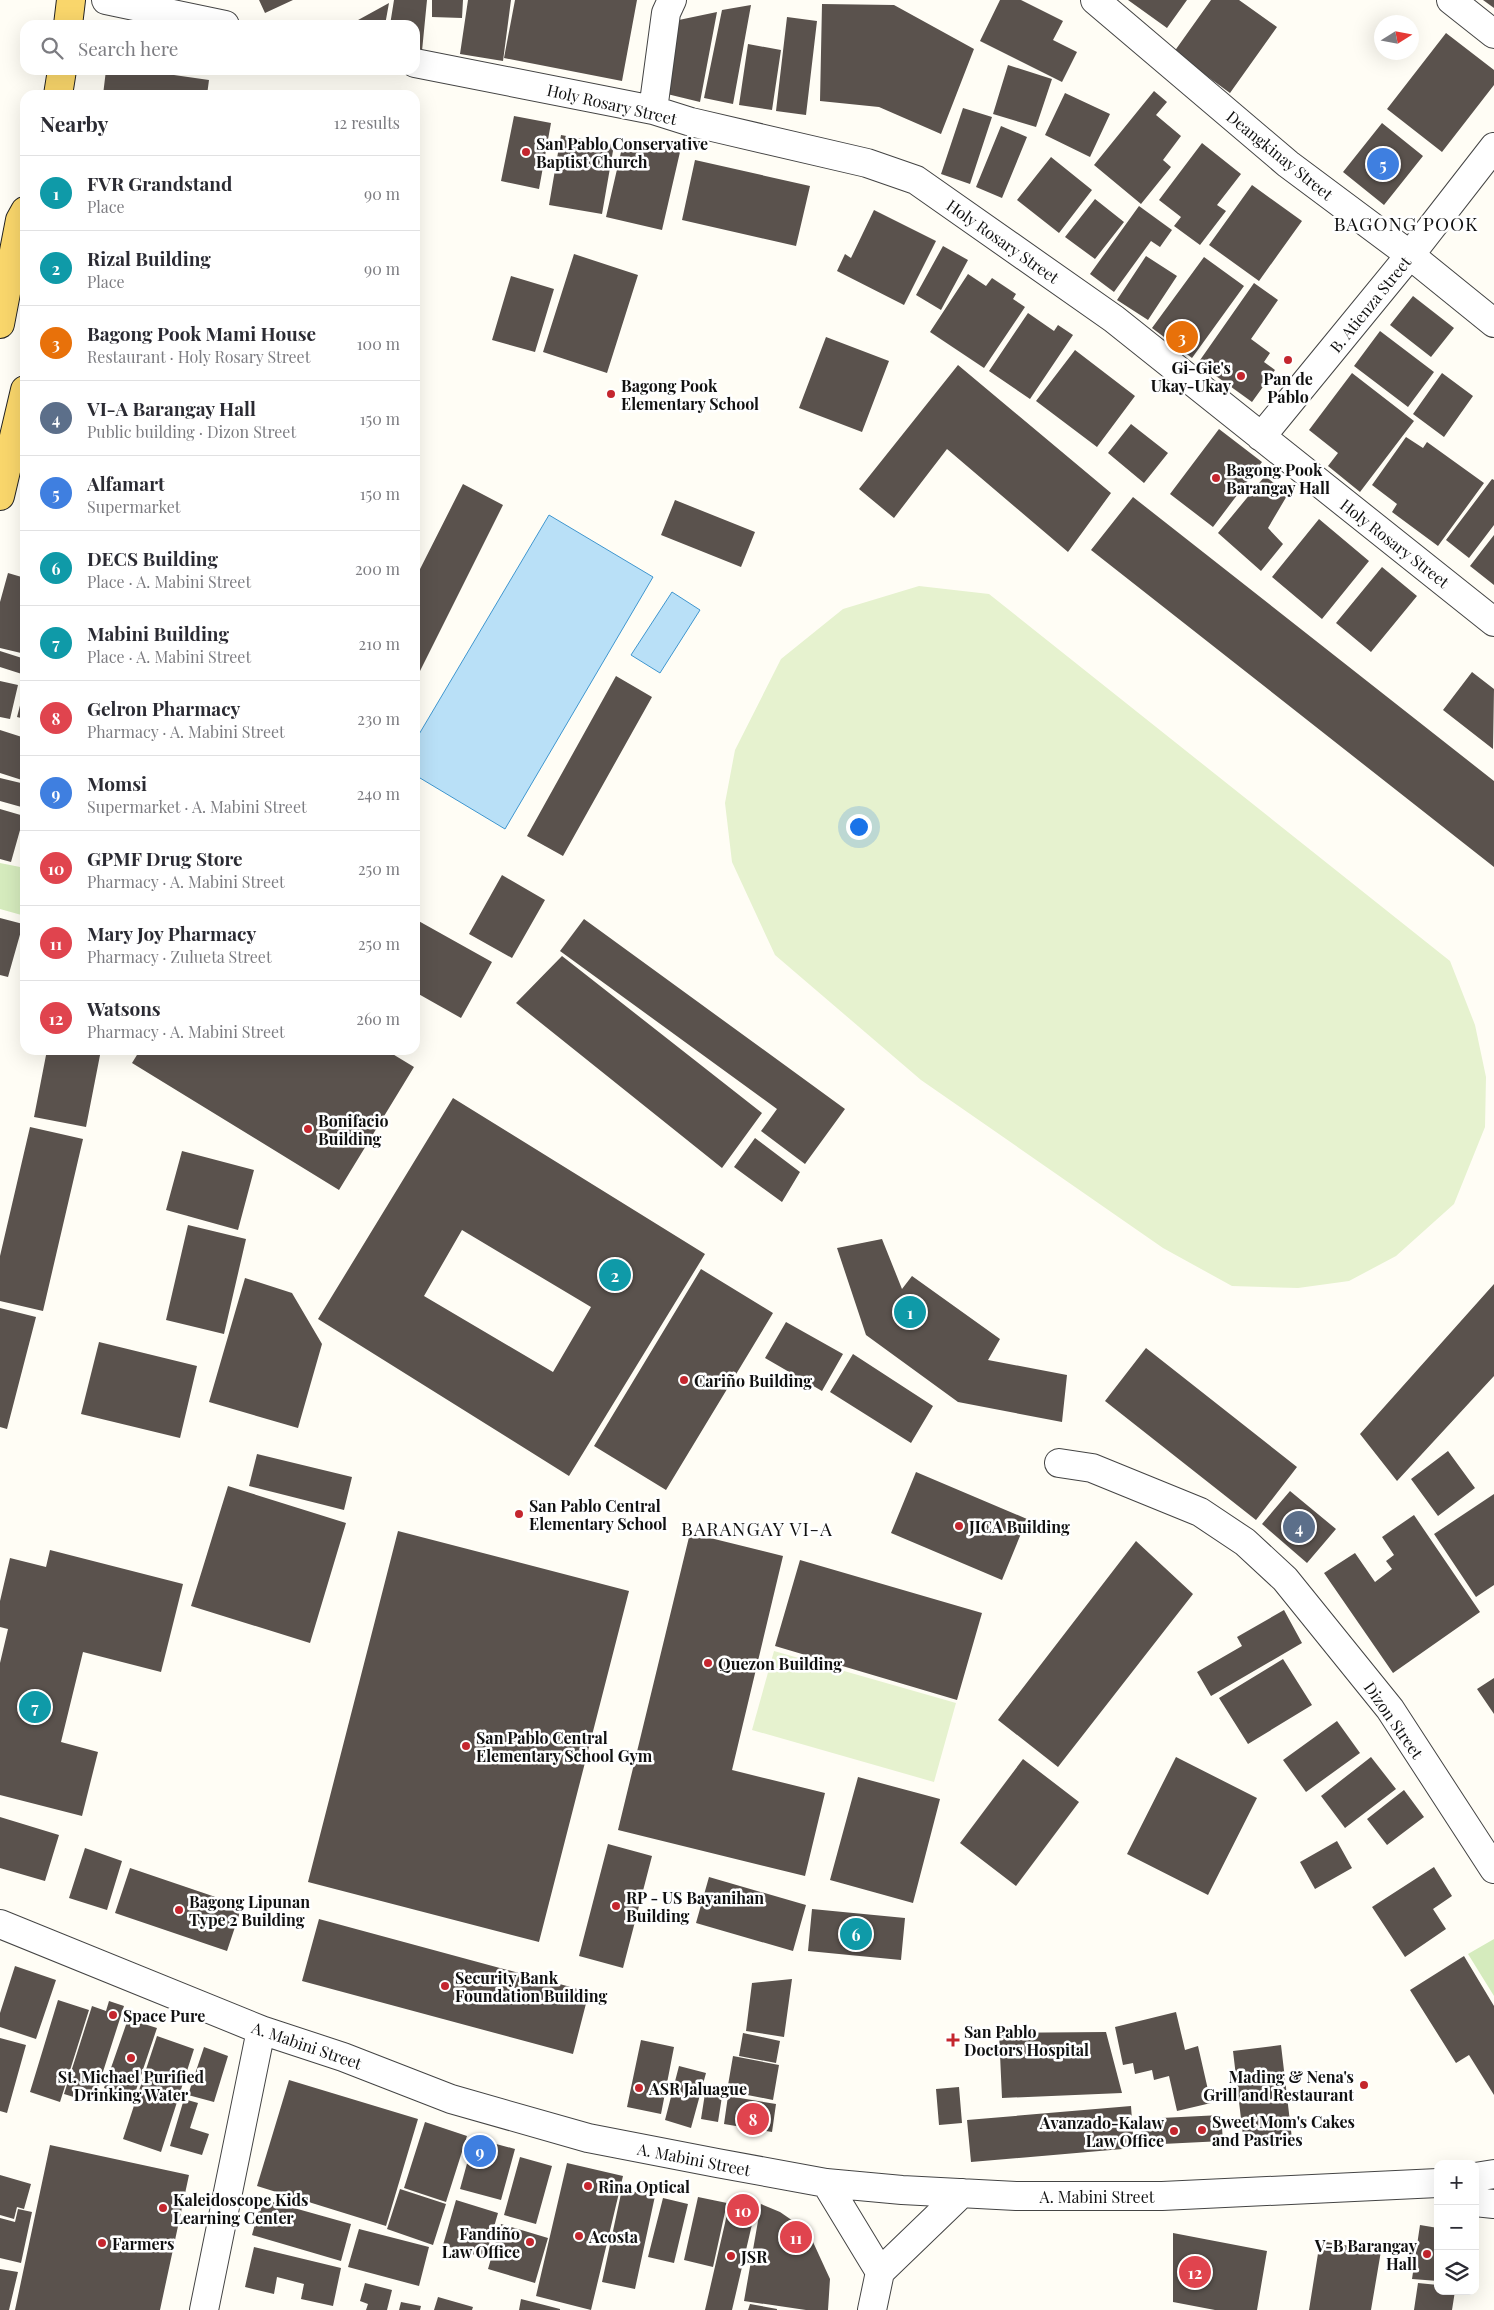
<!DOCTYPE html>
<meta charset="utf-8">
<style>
body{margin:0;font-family:"Playfair Display",serif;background:#f7f7f7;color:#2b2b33}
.controls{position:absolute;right:15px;bottom:15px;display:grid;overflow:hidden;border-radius:10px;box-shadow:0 5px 20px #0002}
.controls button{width:45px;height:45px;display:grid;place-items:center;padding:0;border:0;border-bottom:1px solid #e1e1e2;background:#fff;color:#2b2b33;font:25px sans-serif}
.compass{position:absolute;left:1374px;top:15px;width:45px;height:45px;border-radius:50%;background:#fff;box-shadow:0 5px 20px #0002;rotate:79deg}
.you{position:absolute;left:858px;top:826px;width:18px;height:18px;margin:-12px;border:4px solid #fff;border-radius:50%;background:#1a73e8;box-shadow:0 0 0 8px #1a73e833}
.badge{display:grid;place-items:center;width:32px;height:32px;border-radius:50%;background:#111827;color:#fff;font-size:16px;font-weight:700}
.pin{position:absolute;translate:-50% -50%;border:2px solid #fff;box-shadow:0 1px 5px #0006}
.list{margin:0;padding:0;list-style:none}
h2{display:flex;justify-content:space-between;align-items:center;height:65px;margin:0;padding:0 20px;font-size:21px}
h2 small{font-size:16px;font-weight:400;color:#7c7c81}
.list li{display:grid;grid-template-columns:32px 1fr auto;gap:15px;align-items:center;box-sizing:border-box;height:75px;padding:0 20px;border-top:1px solid #e1e1e2}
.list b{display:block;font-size:19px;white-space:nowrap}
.list p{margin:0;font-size:16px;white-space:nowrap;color:#7c7c81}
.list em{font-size:16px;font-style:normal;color:#7c7c81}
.icon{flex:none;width:28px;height:28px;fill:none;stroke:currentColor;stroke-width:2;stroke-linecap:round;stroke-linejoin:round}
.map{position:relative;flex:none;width:1494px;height:2310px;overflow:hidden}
.search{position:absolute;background:#fff;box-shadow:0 5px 20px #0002;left:20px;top:20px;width:400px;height:55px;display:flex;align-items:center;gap:12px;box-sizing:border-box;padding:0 18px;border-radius:15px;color:#7c7c81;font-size:19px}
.panel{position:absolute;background:#fff;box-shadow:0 5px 20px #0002;left:20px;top:90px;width:400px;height:965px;border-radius:15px}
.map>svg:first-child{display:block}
.green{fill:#d5ebbd}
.pitch{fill:#e6f2cf}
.water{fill:#b9e0f7;stroke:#3f96cf}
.building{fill:#5a524d;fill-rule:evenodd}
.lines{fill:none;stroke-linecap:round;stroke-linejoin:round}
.minor-casing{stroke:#444;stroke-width:30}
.major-casing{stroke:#222;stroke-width:30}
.minor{stroke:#fff;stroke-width:28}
.major{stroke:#f9d66b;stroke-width:28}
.poi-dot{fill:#c4262e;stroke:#fff;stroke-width:2}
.labels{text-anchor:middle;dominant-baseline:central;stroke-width:5;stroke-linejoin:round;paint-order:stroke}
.street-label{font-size:16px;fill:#111;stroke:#fff}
.poi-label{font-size:16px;font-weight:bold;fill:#111;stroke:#fff;text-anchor:start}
.quarter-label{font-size:19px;letter-spacing:1px;fill:#111;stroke:#fff}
</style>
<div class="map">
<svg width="1494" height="2310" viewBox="0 0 1494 2310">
<rect width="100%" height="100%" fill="#fffdf5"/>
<path class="green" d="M0,863L25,868V916L0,909Z
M1494,1939V1996L1468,1954Z"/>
<path class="pitch" d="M919,586L989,594L1450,961L1475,1025L1486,1077L1485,1127L1454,1204L1396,1256L1349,1281L1298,1288L1232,1286L1163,1248L921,1080L775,955L732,862L725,803L735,750L781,659L843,609Z
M774,1651L956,1703L934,1782L752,1730Z"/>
<path class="water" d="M549,515L653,577L505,829L415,775V741Z
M672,592L700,610L660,673L631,655Z"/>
<path class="building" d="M259,0H293L265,13Z
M394,0H427L422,51L415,50V25H390Z
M432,0H463L462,18L432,17Z
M468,0H511L503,61L460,54Z
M515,0H637L622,81L504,58Z
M1000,0H1021L1063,21L1053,40L1077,52L1062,82L980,41Z
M1128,0H1187L1167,28Z
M1211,0H1239L1277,27L1230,93L1174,52Z
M1483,0H1494V8Z
M389,3L385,25H349Z
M822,4L894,5L974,49L941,134L879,107L820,101Z
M751,5L733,104L704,98L722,10Z
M717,12L700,102L663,93L674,21Z
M787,17L817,21L806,115L776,111Z
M1446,33L1494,70V85L1442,152L1387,109Z
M748,44L781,50L772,110L739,105Z
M1008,65L1052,79L1036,127L993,114Z
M106,70H139L209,80L207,95H103Z
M1154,91L1167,102L1156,115L1181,136L1163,160L1171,167L1141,204L1094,165Z
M1065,93L1110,114L1090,157L1045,135Z
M963,108L992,117L970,184L941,174Z
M514,116L551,123L539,189L501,181Z
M1382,123L1423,156L1384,205L1343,172Z
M1001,126L1027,137L1002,198L976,187Z
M561,135L614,145L602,214L549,205Z
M624,139L680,152L662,230L606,217Z
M1202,143L1241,174L1217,205L1226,211L1200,245L1174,226L1181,217L1159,200Z
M1051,157L1092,190L1059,233L1017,200Z
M695,160L810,186L796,246L682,220Z
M1252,185L1302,221L1259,281L1209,245Z
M1095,199L1124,222L1095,259L1065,237Z
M1139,206L1172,230L1160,247L1151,241L1114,292L1090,274Z
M874,210L936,241L904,305L837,271L845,254L851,258Z
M943,246L968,260L941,310L916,295Z
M574,254L638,275L607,373L543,352Z
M1146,256L1177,276L1148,320L1117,300Z
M1204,257L1244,286L1192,358L1152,328Z
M968,274L986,286L992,278L1016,294L1013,299L1025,307L984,368L930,332Z
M511,276L554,289L535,352L492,340Z
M1254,283L1278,300L1251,339L1270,353L1264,362L1275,370L1252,402L1198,363Z
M1413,296L1454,328L1431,357L1390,325Z
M1028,313L1054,331L1058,325L1073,335L1030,399L989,371Z
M1380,331L1434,372L1408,407L1354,366Z
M826,337L889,361L862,432L799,408Z
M1075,350L1135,396L1097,447L1036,401Z
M958,365L1111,493L1068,552L947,449L894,518L859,489Z
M1352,373L1414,421L1360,492L1328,466L1338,453L1309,430Z
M1442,373L1473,396L1444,437L1413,414Z
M1131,424L1168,453L1144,483L1108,453Z
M1219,429L1262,462L1213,527L1170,494Z
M1406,437L1423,448L1427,442L1484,483L1438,546L1392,512L1397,504L1372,485Z
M1265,476L1288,494L1268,528L1283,544L1261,571L1218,533Z
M1492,479L1494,480V525L1469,558L1446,540Z
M463,484L503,505L415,681V579Z
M1133,497L1494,781V867L1091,550Z
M675,500L755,532L741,567L661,535Z
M1319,519L1369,561L1322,619L1272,577Z
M1494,535V585L1470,566Z
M1382,567L1417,596L1371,652L1336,623Z
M8,573L25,578V639L21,653L0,648V602Z
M0,651L25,659V675L0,667Z
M1472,672L1494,689L1493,749L1443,710Z
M616,676L652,697L563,856L527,836Z
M0,681L18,685L10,719L0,717Z
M24,690H25V719L17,717Z
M0,730L25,738V781L0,773Z
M0,778L25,784V808L0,801Z
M0,809L24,816L11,862L0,859Z
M502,875L545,900L512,958L469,934Z
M0,918L23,924L8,977L0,975Z
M415,919L492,962L461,1018L415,992Z
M584,919L845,1109L805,1164L761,1131L777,1109L560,951Z
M562,956L762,1113L722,1168L516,1003Z
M47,1050H101L86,1127L34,1117Z
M140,1050H386L414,1067L339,1190L132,1063Z
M453,1098L705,1254L569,1476L318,1319ZM462,1230L591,1307L553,1372L424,1296Z
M30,1127L83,1139L43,1311L0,1301V1256Z
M755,1138L800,1172L782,1202L734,1167Z
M182,1151L254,1170L238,1230L166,1210Z
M188,1225L246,1239L224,1334L166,1320Z
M882,1239L902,1289L912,1276L1000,1339L988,1360L1067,1375L1062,1422L958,1402L866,1335L837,1248Z
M701,1269L773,1313L666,1490L594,1446Z
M245,1278L292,1293L322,1344L298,1428L209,1402Z
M1494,1284V1376L1397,1481L1360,1434Z
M0,1308L36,1317L7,1429L0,1427Z
M786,1322L843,1354L822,1391L765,1358Z
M99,1342L197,1366L180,1438L81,1414Z
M1146,1348L1297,1467L1256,1520L1105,1401Z
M853,1354L933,1406L911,1443L830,1392Z
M1448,1451L1475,1488L1438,1516L1411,1479Z
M257,1454L352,1477L344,1510L249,1486Z
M916,1472L1027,1519L1002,1580L891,1533Z
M228,1486L346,1523L310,1643L191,1606Z
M1290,1491L1336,1529L1307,1563L1262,1524Z
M1494,1494V1585L1476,1597L1434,1534Z
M1414,1515L1480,1612L1393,1673L1324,1573L1355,1553L1375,1582L1392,1569L1386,1561L1394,1555L1382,1537Z
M398,1531L629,1591L539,1942L308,1882Z
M690,1533L783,1556L732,1770L825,1793L805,1876L618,1830Z
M1136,1541L1193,1594L1058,1767L998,1720Z
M50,1550L183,1584L161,1672L83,1652L61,1742L98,1752L82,1816L0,1795V1663L8,1629L0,1627V1601L10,1558L46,1567Z
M800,1560L982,1613L957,1700L775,1646Z
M1284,1610L1302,1643L1211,1696L1197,1672L1242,1646L1237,1637Z
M1283,1659L1312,1705L1248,1744L1219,1698Z
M1494,1678V1714L1477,1689Z
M1337,1721L1360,1753L1306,1792L1283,1760Z
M1176,1757L1257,1798L1208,1895L1127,1854Z
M1371,1757L1396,1789L1345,1828L1321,1796Z
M1023,1759L1079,1802L1016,1886L960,1843Z
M858,1777L940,1799L913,1903L830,1880Z
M1404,1790L1424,1817L1387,1845L1367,1819Z
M0,1817L59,1835L45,1881L0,1868Z
M1337,1841L1352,1868L1315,1889L1300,1862Z
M608,1844L652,1856L623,1968L579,1956Z
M85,1848L122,1861L107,1910L69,1898Z
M1434,1867L1452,1896L1433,1909L1446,1929L1405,1957L1372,1907Z
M130,1868L242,1906L227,1951L115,1913Z
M709,1877L806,1905L793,1951L696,1923Z
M812,1909L905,1918L901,1960L808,1951Z
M319,1919L589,1992L573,2054L302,1981Z
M1464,1956L1494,2006V2095L1469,2055L1456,2063L1410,1990Z
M15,1966L56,1980L36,2039L0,2027V2013Z
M792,1979L784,2037L746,2031L752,1983Z
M58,2000L89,2010L60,2102L30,2092Z
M109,2001L124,2006L93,2103L64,2094L92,2006L106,2011Z
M1176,2012L1185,2050L1198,2046L1211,2103L1177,2111L1169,2076L1154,2080L1152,2070L1135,2074L1133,2063L1123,2065L1115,2027Z
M128,2019L157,2028L133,2099L104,2088Z
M1106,2032L1122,2093L1002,2098L999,2033Z
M743,2033L780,2041L776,2063L739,2056Z
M157,2036L194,2049L161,2152L123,2139Z
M0,2038L26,2045L7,2113L0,2111Z
M641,2040L674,2047L661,2114L627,2107Z
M1281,2045L1292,2139L1244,2144L1233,2051Z
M204,2047L228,2056L214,2102L188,2095Z
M733,2056L779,2065L773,2100L727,2091Z
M679,2066L706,2073L691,2128L665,2120Z
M289,2080L418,2119L386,2226L257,2186Z
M706,2087L723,2090L718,2122L701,2119Z
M959,2087L962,2123L939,2125L936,2089Z
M728,2096L776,2104L772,2132L724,2124Z
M184,2099L198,2103L190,2128L209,2134L202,2155L170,2146Z
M1131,2106L1134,2148L971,2162L967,2120Z
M1221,2115L1223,2141L1142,2145L1141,2119Z
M425,2122L467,2136L446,2202L404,2188Z
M474,2138L515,2149L501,2200L460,2189Z
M50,2145L189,2175L160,2310H15Z
M520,2157L552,2166L536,2224L504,2215Z
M567,2163L623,2176L591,2310L536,2296Z
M0,2175L31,2184L24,2209L17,2207L14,2219L0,2215Z
M400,2189L446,2204L433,2245L387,2229Z
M622,2189L655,2196L635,2289L602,2282Z
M698,2197L727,2203L713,2267L684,2260Z
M731,2197L757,2203L732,2310H705Z
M663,2198L688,2204L674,2263L648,2257Z
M262,2199L351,2224L341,2261L252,2235Z
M456,2200L498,2213L485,2258L443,2245Z
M761,2204L780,2212L796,2223L813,2242L830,2279L828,2310H806L744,2301Z
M18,2209L32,2212L21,2263L0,2258V2218L15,2222Z
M501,2224L548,2238L535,2283L488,2269Z
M1420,2225L1438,2228V2281L1412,2279Z
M359,2229L429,2247L419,2286L348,2267Z
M1173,2233L1267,2251L1257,2310H1215L1173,2302Z
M1320,2241L1381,2251L1371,2310H1309Z
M254,2247L341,2268L333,2306L301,2299L304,2284L277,2277L274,2294L245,2287Z
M0,2269L18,2272L9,2310H0Z
M365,2283L392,2290L387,2310H366L368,2304L360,2301Z
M1418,2283L1438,2285V2291H1455L1452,2310H1414Z
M438,2297L473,2307L472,2310H434Z
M521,2299L560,2309V2310H519Z
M401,2302L421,2306L420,2310H399Z
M750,2304L777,2309V2310H748Z"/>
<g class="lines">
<defs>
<path id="minor" d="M106,0L225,25
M1095,0L1288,164L1410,255L1494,323
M1451,0L1494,34
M415,63L653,110L691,122L867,163L916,180L1114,319L1494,622
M653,110L666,13L672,0
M1261,437L1410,255L1494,147
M1059,1463L1092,1468L1200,1512L1245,1542L1285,1579L1390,1709L1494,1869
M0,1924L261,2030L343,2057L451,2099L588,2138L717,2163L826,2183L902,2190L1016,2196H1162L1438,2183
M1475,2177L1494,2174
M826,2183L880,2272
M1475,2202L1494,2204
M204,2310L261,2030
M872,2310L880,2272L962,2193"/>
<path id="major" d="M68,25L71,0
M58,95L62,70
M0,324L20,220L25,211
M0,496L25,390"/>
</defs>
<use href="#minor" class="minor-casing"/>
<use href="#major" class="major-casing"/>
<use href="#minor" class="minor"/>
<use href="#major" class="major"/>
</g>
<g class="poi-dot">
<circle cx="526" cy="152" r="5"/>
<circle cx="1288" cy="360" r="5"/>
<circle cx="1241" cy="376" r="5"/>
<circle cx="611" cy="394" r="5"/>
<circle cx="1216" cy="478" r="5"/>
<circle cx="308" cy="1129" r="5"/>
<circle cx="684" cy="1380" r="5"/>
<circle cx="519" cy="1514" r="5"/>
<circle cx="959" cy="1526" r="5"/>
<circle cx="708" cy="1663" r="5"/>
<circle cx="466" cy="1746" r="5"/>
<circle cx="616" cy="1906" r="5"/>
<circle cx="179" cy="1910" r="5"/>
<circle cx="445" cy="1986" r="5"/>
<circle cx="113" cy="2015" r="5"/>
<path d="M950.5 2032.5h5v5h5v5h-5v5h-5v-5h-5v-5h5z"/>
<circle cx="131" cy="2058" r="5"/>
<circle cx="1364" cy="2085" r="5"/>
<circle cx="639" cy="2088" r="5"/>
<circle cx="1202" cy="2130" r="5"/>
<circle cx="1174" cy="2131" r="5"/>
<circle cx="588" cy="2186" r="5"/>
<circle cx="163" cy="2208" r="5"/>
<circle cx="579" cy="2236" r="5"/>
<circle cx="530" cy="2242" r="5"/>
<circle cx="102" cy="2243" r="5"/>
<circle cx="1427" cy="2254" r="5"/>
<circle cx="731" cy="2256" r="5"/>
</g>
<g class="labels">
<g class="street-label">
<text transform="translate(612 104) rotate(13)">Holy Rosary Street</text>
<text transform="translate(1280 155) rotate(39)">Deangkinay Street</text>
<text transform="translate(1003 241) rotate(35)">Holy Rosary Street</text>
<text transform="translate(1370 304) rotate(-51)">B. Atienza Street</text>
<text transform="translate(1395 543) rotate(38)">Holy Rosary Street</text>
<text transform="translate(1394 1720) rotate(55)">Dizon Street</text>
<text transform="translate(307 2045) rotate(19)">A. Mabini Street</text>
<text transform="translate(694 2159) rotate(11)">A. Mabini Street</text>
<text x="1097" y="2196">A. Mabini Street</text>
</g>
<g class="poi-label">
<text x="536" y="143">San Pablo Conservative<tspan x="536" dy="18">Baptist Church</tspan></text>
<text x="1231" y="367" text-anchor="end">Gi-Gie's<tspan x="1231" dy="18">Ukay-Ukay</tspan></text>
<text x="1288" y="378" text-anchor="middle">Pan de<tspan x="1288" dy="18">Pablo</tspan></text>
<text x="621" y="385">Bagong Pook<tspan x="621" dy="18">Elementary School</tspan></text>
<text x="1226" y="469">Bagong Pook<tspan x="1226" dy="18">Barangay Hall</tspan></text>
<text x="318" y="1120">Bonifacio<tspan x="318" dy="18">Building</tspan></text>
<text x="694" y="1380">Cariño Building</text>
<text x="529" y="1505">San Pablo Central<tspan x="529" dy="18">Elementary School</tspan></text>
<text x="969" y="1526">JICA Building</text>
<text x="718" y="1663">Quezon Building</text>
<text x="476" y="1737">San Pablo Central<tspan x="476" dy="18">Elementary School Gym</tspan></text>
<text x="626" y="1897">RP - US Bayanihan<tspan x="626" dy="18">Building</tspan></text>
<text x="189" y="1901">Bagong Lipunan<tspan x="189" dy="18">Type 2 Building</tspan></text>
<text x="455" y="1977">Security Bank<tspan x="455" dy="18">Foundation Building</tspan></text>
<text x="123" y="2015">Space Pure</text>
<text x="964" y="2031">San Pablo<tspan x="964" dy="18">Doctors Hospital</tspan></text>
<text x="131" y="2076" text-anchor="middle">St. Michael Purified<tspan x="131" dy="18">Drinking Water</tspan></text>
<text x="1354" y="2076" text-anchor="end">Mading &amp; Nena's<tspan x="1354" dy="18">Grill and Restaurant</tspan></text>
<text x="649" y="2088">ASR Jaluague</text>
<text x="1212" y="2121">Sweet Mom's Cakes<tspan x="1212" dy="18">and Pastries</tspan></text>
<text x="1164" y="2122" text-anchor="end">Avanzado-Kalaw<tspan x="1164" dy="18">Law Office</tspan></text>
<text x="598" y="2186">Rina Optical</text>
<text x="173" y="2199">Kaleidoscope Kids<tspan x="173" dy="18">Learning Center</tspan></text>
<text x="520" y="2233" text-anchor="end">Fandiño<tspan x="520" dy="18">Law Office</tspan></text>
<text x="589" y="2236">Acosta</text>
<text x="112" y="2243">Farmers</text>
<text x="1417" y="2245" text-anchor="end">V-B Barangay<tspan x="1417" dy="18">Hall</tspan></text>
<text x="741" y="2256">JSR</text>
</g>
<g class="quarter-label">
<text x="1406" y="223">BAGONG POOK</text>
<text x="757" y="1528">BARANGAY VI-A</text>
</g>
</g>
</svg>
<div class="controls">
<button>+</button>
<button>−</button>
<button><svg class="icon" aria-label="layers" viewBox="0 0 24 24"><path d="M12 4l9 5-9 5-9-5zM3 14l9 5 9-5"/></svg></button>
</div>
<svg class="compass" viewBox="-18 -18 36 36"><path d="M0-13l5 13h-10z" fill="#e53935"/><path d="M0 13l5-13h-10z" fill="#7c7c81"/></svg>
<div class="you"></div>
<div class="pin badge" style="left:910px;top:1312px;background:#0f9aa8">1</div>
<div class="pin badge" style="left:615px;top:1275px;background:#0f9aa8">2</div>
<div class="pin badge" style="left:1182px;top:337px;background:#e8710a">3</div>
<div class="pin badge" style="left:1299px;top:1527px;background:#5c6f8a">4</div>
<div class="pin badge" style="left:1383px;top:164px;background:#3f7fe0">5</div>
<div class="pin badge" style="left:856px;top:1934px;background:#0f9aa8">6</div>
<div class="pin badge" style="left:35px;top:1707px;background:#0f9aa8">7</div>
<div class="pin badge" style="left:753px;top:2119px;background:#e0444e">8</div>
<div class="pin badge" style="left:480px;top:2151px;background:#3f7fe0">9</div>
<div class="pin badge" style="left:743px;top:2210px;background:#e0444e">10</div>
<div class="pin badge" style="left:796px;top:2237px;background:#e0444e">11</div>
<div class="pin badge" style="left:1195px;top:2272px;background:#e0444e">12</div>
<div class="search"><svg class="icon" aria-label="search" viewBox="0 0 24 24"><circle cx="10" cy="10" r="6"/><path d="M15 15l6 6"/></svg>Search here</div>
<section class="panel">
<h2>Nearby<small>12 results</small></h2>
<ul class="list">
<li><span class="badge" style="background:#0f9aa8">1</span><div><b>FVR Grandstand</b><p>Place</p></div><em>90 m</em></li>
<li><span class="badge" style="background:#0f9aa8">2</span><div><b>Rizal Building</b><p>Place</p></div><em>90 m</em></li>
<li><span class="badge" style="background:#e8710a">3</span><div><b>Bagong Pook Mami House</b><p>Restaurant · Holy Rosary Street</p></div><em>100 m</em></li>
<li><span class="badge" style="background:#5c6f8a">4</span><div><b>VI-A Barangay Hall</b><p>Public building · Dizon Street</p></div><em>150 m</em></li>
<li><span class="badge" style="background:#3f7fe0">5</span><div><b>Alfamart</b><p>Supermarket</p></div><em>150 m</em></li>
<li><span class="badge" style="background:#0f9aa8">6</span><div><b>DECS Building</b><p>Place · A. Mabini Street</p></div><em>200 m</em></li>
<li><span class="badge" style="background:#0f9aa8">7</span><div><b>Mabini Building</b><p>Place · A. Mabini Street</p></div><em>210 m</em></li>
<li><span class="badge" style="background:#e0444e">8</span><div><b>Gelron Pharmacy</b><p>Pharmacy · A. Mabini Street</p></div><em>230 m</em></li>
<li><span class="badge" style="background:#3f7fe0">9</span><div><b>Momsi</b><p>Supermarket · A. Mabini Street</p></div><em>240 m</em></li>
<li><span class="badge" style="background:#e0444e">10</span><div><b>GPMF Drug Store</b><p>Pharmacy · A. Mabini Street</p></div><em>250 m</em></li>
<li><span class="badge" style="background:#e0444e">11</span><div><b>Mary Joy Pharmacy</b><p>Pharmacy · Zulueta Street</p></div><em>250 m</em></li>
<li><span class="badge" style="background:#e0444e">12</span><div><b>Watsons</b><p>Pharmacy · A. Mabini Street</p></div><em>260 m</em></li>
</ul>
</section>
</div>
